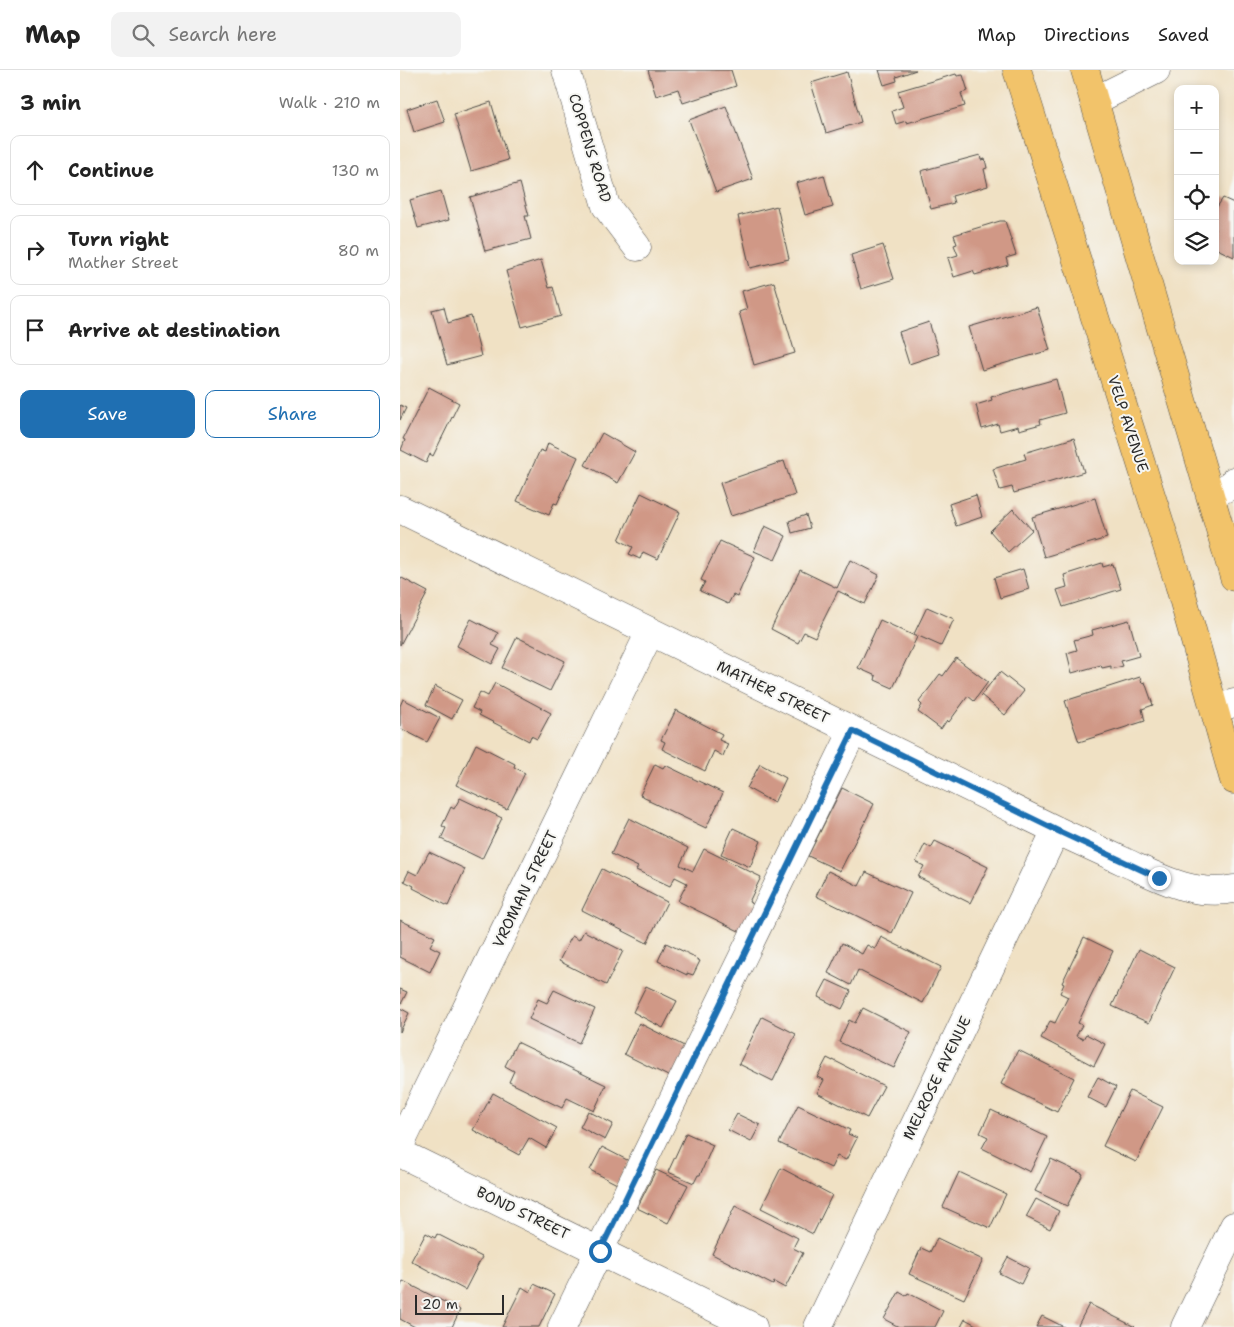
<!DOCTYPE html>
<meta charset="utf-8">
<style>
body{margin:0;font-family:"Shantell Sans",sans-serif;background:#f2f2f2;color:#222}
.controls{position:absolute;right:15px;top:15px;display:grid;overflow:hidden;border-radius:10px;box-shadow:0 2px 8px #0003}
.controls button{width:45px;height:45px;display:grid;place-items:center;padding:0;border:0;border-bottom:1px solid #e0e0e0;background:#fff;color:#222;font:25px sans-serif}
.scale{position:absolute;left:15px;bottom:12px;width:89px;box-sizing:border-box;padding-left:5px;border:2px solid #2b2b2b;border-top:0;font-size:14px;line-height:18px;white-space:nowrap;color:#2b2b2b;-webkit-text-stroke:4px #f6f6f2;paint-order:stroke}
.stop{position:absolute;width:15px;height:15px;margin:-11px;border:4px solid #1f6fb2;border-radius:50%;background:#fff}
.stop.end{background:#1f6fb2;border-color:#fff;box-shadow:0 1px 5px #0008}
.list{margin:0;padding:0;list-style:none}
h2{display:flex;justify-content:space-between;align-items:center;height:65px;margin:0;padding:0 20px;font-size:21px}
h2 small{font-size:16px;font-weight:400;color:#767676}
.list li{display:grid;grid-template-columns:32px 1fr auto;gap:15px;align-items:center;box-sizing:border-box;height:70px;margin:0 10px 10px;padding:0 10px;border:1px solid #e0e0e0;border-radius:10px}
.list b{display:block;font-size:19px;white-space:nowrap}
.list p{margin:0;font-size:16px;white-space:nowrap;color:#767676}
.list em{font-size:16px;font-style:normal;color:#767676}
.actions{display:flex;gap:10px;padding:15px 20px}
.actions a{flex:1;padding:11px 0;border:1px solid #1f6fb2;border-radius:10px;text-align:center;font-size:18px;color:#1f6fb2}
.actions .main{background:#1f6fb2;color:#fff}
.icon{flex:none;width:28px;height:28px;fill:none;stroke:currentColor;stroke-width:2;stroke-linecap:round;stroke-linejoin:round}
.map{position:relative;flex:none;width:834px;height:1257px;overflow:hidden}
header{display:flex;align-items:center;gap:30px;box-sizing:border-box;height:70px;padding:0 25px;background:#fff;border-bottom:1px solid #e0e0e0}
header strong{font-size:24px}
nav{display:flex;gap:28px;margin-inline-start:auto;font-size:18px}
.search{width:350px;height:45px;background:#f2f2f2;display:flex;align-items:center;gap:12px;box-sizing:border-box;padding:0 18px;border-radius:10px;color:#767676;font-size:19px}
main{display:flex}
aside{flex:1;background:#fff}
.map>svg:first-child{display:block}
.building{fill:#d09886}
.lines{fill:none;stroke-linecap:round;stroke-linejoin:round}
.minor-casing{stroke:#494642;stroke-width:29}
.major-casing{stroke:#494642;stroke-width:29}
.minor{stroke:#fff;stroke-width:28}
.major{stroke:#f2c36a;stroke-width:28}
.route{stroke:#1f6fb2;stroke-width:6}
.labels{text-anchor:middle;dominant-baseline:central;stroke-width:4;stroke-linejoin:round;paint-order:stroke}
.street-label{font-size:15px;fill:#2b2b2b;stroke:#f6f6f2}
</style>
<header>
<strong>Map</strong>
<div class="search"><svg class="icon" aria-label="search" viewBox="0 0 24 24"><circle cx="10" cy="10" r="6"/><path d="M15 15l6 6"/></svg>Search here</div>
<nav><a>Map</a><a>Directions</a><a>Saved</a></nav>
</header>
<main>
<aside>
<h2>3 min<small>Walk · 210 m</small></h2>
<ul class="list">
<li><svg class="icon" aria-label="ahead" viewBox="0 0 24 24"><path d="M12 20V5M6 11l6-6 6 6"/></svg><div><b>Continue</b></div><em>130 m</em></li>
<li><svg class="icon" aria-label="right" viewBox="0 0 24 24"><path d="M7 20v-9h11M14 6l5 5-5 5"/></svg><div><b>Turn right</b><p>Mather Street</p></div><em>80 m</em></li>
<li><svg class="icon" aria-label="arrive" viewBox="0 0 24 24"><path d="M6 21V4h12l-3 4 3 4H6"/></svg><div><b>Arrive at destination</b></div></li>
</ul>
<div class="actions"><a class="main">Save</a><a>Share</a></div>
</aside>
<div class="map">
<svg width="834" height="1257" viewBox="0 0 834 1257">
<rect width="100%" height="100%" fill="#f6f6f2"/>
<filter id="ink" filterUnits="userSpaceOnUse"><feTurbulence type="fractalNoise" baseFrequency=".02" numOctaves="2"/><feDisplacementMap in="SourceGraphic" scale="10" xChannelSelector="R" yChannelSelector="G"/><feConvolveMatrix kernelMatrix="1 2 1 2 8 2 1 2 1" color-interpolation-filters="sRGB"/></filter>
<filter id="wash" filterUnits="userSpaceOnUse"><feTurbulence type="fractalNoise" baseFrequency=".0096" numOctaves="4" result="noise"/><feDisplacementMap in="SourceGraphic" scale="20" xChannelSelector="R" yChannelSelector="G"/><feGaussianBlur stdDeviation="1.12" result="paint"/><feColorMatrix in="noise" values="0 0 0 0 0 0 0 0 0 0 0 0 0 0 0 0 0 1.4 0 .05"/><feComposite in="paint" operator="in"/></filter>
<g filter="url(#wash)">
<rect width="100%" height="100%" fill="#f0e1c4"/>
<g id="blocks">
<path class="building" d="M248,0H331L336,16L283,33L278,19L256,26Z
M479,0H516L496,7L497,11L484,15Z
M447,2L461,52L426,63L411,13Z
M556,4L557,6L563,5L568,21L561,23L565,36L507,53L506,51L496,54L492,41L503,37L498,21Z
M37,29L45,52L14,62L7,39Z
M91,32L108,90L71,101L54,44Z
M326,36L353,109L316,122L289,50Z
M580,85L581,90L585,89L587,98L584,99L588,116L552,126L554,133L531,139L521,101Z
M424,105L433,137L405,145L396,113Z
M120,113L129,146H125L131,169L85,181L70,127Z
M41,121L49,150L18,158L10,130Z
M823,128L834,133V187L815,178V140Z
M377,136L389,189L350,198L338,146Z
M600,151H605L616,185L606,188L608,195L575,205L573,201L554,207L548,188L558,185L554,175L557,174L554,165Z
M483,175L494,209L461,219L451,185Z
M141,190L149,218L153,217L161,246L122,257L106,201Z
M374,212L395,283L354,295L339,242L347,239L342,221Z
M44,237L48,253L71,246L81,286L47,295L32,240Z
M637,237L650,280L582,300L569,257Z
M529,252L539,284L509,294L499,262Z
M656,309L665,343L640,350L641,354L619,360L618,356L600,361L598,354L582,359L576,335L592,330L591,327Z
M29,317L59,333L33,386L30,384L26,393L1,380L5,370L3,369Z
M0,335L6,338L0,350Z
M202,363L235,382L218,413L185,395Z
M674,368L684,402L614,423L612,417L600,420L593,399L626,389L624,383Z
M148,373L178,387L157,434L154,433L149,445L117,431L140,380L145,382Z
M384,391L395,425L331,446L320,413Z
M241,423L280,442L258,489L243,482L240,489L229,484L233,477L219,470Z
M576,425L582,447L556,456L549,434Z
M695,428L707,468L644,487L632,447Z
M613,439L632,460L608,482L590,461Z
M406,445L410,458L392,463L389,451Z
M365,456L386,466L375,490L354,481Z
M320,471L355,487L337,527L333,525L328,534L300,521L305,512L301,510Z
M450,490L479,505L465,534L438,521L415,567L404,562L398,573L371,559L400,500L437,518Z
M702,493L703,497L713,494L721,519L663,537L657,520L667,517L664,505Z
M623,499L629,519L600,528L594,508Z
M0,507L28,522L0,575Z
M527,537L554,549L541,576L514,564Z
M71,549L98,563L92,575L100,579L92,594L57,576Z
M480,550L517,567L493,618L475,610L476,606L458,598Z
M729,550L739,586L721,591L723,596L711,599V596L702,598L701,595L672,603L667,583L677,580L674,570L693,565L692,560Z
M117,567L165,591L150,621L102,598Z
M556,588L588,612L574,631L568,626L549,652L547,650L541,659L518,642L522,635L519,632L540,604L543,606Z
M600,602L624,621L605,645L581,625Z
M740,607L742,613L745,612L753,635L742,639L745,651L679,672L665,631Z
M95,613L151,643L137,669L131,666L129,671L79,645L80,642L72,638L80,622L88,626Z
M35,616L62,630L52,649L26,635Z
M3,629L40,648L27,672L0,658V636Z
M276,640L322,664L319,670L328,674L323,686L314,681L305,701L262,679L265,672L261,670Z
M76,674L115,694L114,697L125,703L107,739L56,715Z
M255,694L263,698L265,695L323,723L306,758L249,731V729L240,725Z
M360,694L386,708L374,733L347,718Z
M442,718L474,734L440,801L408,786Z
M60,728L102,748L82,789L41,769L46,758L42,756L51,737L54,739Z
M229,748L288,778L280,795L293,801L304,779L361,807L349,832L363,839L349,866L278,831L287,813L275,807L270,816L236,800L238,797L211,784Z
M333,758L361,771L350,797L321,784Z
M535,771L588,797L570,833L518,807L524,796L516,792L525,774L531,778Z
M29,782L65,799L48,836L13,818L14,816L4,811L9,801L17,805Z
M202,799L267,832L247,873L182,840Z
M428,801L459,816L466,802L511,823L492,863L416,826Z
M0,850L35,867L30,876L40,881L30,902L0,887Z
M184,861L223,881L206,915L159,891L172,866L179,870Z
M481,867L541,897L523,933L458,900L451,915L428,903L442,873L462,884L467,875L475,879Z
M684,867L713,881L678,953L682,955L676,966L683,969L686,964L705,974L694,996L641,968L650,951L655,953L668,927L660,923L664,914L662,913Z
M266,873L293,886V887L300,891L293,905L287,903V905L258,891Z
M739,879L775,897L749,953L712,936Z
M427,910L451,921L442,939L418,927Z
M246,916L277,931L263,958L233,942Z
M0,919L7,922L0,936Z
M154,920L195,939L179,973L129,949L138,929L147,933Z
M0,938L9,943L0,962Z
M463,938L511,962L494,998L439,972L449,950L455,953Z
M362,947L396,964L373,1011L339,994Z
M239,953L288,978L272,1008L224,984Z
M117,972L206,1015L194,1041L167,1028L162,1038L109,1012L114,1001L105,996Z
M618,980L674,1008L657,1042L601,1014Z
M427,988L433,991V990L484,1016L467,1048L417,1023L424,1010L417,1007Z
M698,1007L716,1017L706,1037L687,1027Z
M730,1021L763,1037L736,1092L703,1076Z
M93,1023L157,1058L146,1078L129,1068L119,1085L73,1060Z
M398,1035L450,1060L448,1064L457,1068L446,1090L437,1086L431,1098L379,1073Z
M591,1040L647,1067L630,1102L582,1078L588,1067L580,1063Z
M188,1041L213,1054L205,1070L180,1057Z
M337,1044L360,1055L351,1072L328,1060Z
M286,1063L313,1075L300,1105H298L294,1113L268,1102Z
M202,1077L229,1091L217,1114L190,1100Z
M651,1089L683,1104L667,1136L635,1121Z
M381,1098L432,1125L413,1164L361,1138Z
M256,1100L288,1115L268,1153L237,1138Z
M559,1102L606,1124L590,1158L543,1137Z
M636,1129L659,1141L650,1159L626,1147Z
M335,1136L398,1168L393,1178L403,1183L385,1218L374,1212L373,1215L312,1184Z
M26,1163L35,1168L37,1164L82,1187L65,1220L11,1191Z
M537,1168L583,1190L564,1229L509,1204L521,1178L530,1182Z
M608,1187L629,1198L621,1214L599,1203Z
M3,1211L60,1240L52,1257H15L0,1249V1218Z
M134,1214L155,1224L139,1257H102L122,1217L130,1222Z
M499,1222L506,1226L508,1223L543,1241L535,1257H499L484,1249Z
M689,1234L735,1257H677Z
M642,1246L664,1257H636Z
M565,1249L580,1257H561Z"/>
</g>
</g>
<g filter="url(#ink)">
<use href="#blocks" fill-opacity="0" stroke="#494642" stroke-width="1"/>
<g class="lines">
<defs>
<path id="minor" d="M166,0L206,136L237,177
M694,31L756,0
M811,425L830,416L834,411
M0,439L656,760C679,771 702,781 725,792C760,808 794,827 834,819
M815,639L834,633
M0,1075L250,562
M0,1083L353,1257
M162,1257L453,661
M418,1257L656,760
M785,1257L834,1156"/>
<path id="major" d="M617,0L779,514L834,710
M685,0L834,507"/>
</defs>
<use href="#minor" class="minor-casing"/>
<use href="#major" class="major-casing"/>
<use href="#minor" class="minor"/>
<use href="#major" class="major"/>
</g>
</g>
<g class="lines" filter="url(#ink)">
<path class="route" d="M200,1181L453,661L656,760L759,808"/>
</g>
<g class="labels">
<g class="street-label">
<text transform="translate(190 78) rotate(73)">COPPENS ROAD</text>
<text transform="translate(728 354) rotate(72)">VELP AVENUE</text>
<text transform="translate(373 622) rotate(26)">MATHER STREET</text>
<text transform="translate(125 819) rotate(-64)">VROMAN STREET</text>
<text transform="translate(537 1008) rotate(-64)">MELROSE AVENUE</text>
<text transform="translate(123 1143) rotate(26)">BOND STREET</text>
</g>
</g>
</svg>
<div class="controls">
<button>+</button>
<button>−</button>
<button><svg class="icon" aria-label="locate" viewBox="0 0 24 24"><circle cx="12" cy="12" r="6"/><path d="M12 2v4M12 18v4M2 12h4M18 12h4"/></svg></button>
<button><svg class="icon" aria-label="layers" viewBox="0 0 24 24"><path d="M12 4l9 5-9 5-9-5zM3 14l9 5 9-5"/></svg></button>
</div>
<div class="scale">20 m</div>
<div class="stop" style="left:200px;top:1181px"></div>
<div class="stop end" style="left:759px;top:808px"></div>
</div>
</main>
